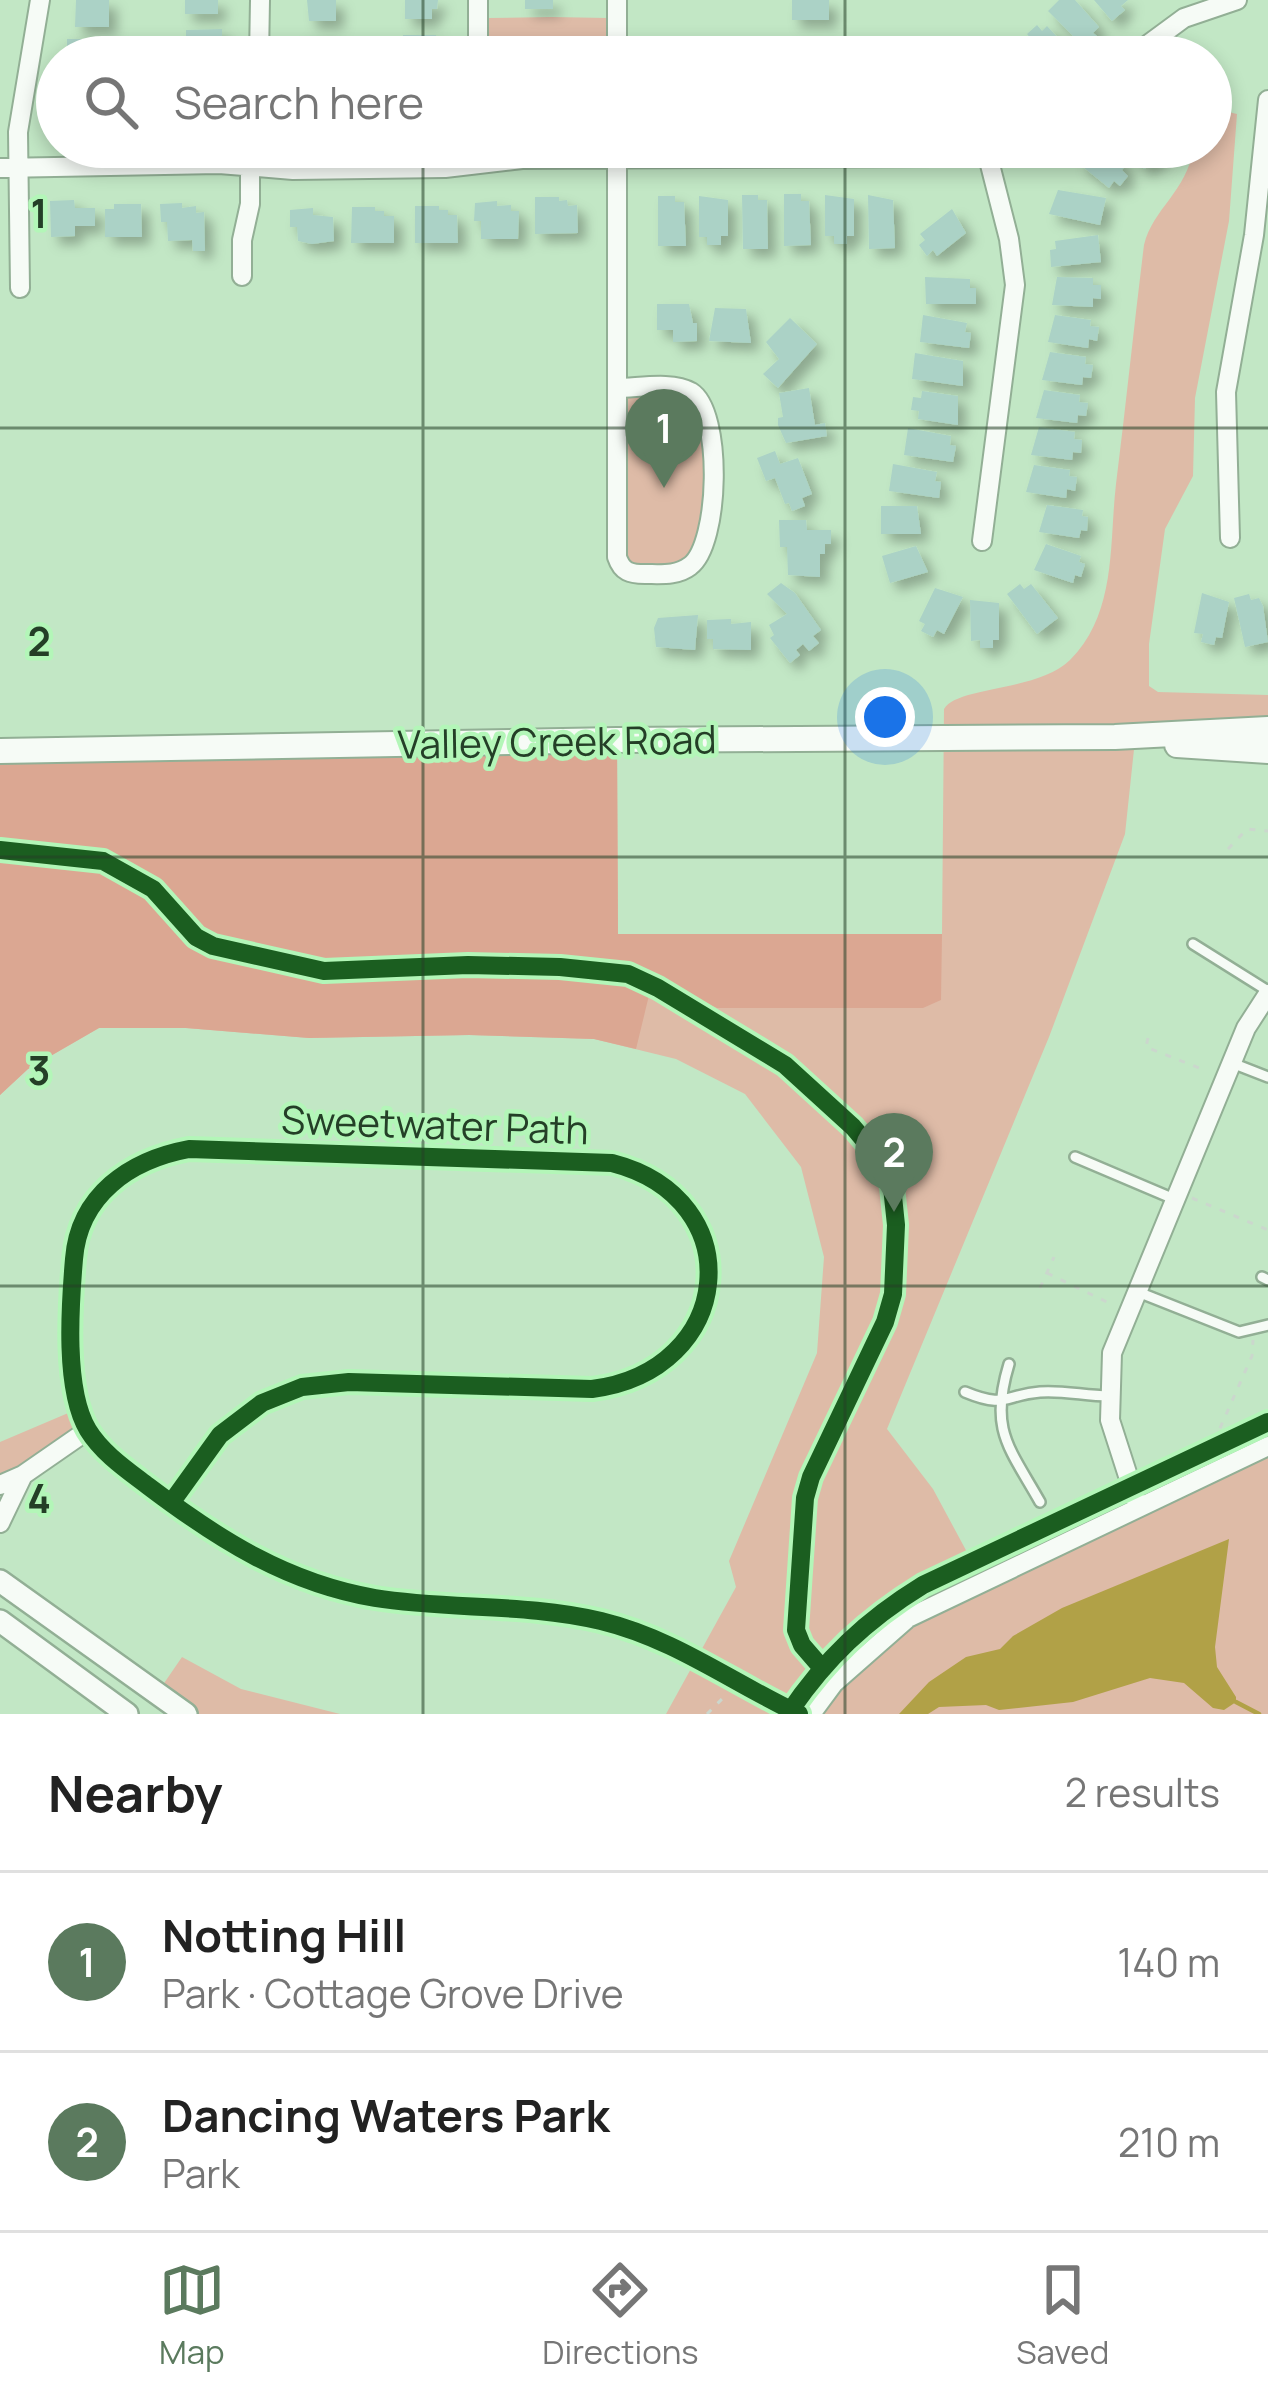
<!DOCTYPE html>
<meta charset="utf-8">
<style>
body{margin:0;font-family:Manrope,sans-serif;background:#f6f6f6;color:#222}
.you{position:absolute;left:885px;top:717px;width:42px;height:42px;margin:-30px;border:9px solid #fff;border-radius:50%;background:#1a73e8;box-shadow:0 0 0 18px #1a73e833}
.badge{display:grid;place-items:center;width:78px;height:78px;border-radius:50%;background:#5b7a5e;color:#fff;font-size:39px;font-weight:700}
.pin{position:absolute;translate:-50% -99px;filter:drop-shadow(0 3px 6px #0008)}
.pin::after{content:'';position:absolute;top:63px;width:42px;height:36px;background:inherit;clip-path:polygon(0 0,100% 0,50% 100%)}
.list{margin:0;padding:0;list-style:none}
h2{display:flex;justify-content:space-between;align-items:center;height:156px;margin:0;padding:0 48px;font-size:51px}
h2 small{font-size:39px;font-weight:400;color:#767676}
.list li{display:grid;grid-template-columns:78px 1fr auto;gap:36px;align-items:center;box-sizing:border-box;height:180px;padding:0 48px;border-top:3px solid #e0e0e0}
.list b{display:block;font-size:45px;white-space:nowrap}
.list p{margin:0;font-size:39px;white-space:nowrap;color:#767676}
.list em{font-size:39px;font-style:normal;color:#767676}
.icon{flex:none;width:66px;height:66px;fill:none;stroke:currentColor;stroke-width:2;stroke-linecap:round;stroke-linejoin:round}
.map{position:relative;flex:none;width:1268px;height:1714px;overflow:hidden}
.search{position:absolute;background:#fff;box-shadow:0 6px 18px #0003;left:36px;right:36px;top:36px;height:132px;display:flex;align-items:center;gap:30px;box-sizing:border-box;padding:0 42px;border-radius:66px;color:#767676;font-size:45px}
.sheet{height:516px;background:#fff}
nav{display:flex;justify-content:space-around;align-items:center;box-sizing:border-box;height:168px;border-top:3px solid #e0e0e0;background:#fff;font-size:33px;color:#767676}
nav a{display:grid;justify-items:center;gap:6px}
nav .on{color:#5b7a5e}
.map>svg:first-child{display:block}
.green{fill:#debba7}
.forest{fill:#dba792}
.water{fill:#b1a147}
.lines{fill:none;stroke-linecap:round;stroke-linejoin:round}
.stream{stroke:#b1a147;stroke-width:4.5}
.building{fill:#abd2c6;filter:url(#shadow)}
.service-casing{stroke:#92af95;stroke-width:14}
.minor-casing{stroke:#92af95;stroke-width:22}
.tertiary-casing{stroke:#92af95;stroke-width:26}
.secondary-casing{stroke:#92af95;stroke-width:28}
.path{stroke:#cbd7cd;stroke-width:3;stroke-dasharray:6 9;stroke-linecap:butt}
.service{stroke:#f6fbf6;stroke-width:9}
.minor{stroke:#f6fbf6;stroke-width:18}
.tertiary{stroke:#f6fbf6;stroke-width:21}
.secondary{stroke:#f6fbf6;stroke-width:24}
.cycleway-casing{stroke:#b3f6b8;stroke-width:26}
.cycleway{stroke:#1b5e20;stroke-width:18}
.grid{fill:none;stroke:#243f27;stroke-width:3;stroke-opacity:0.55}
.labels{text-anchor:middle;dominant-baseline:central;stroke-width:9;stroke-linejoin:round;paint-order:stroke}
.street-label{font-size:39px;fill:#243f27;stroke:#b3f6b8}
.grid-label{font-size:39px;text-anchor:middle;font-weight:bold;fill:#243f27;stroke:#b3f6b8;stroke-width:9;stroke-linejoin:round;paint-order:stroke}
</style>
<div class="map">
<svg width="1268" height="1714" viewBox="0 0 1268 1714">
<defs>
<filter id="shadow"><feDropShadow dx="8" dy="8" stdDeviation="6" flood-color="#0004"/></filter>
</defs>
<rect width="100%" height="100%" fill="#c2e7c5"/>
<path class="green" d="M552,17L607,18V57H489V18Z
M1220,110L1237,114L1229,221L1195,398L1193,476L1165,529L1149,644V686L1158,692L1268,695V729L1135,740L1125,834L1049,1037L887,1429L933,1489L982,1580L1268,1446V1714H666L736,1587L729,1561L817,1353L824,1257L801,1167L745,1094L676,1059L594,1039L469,1035L309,1038L186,1028H99L28,1069L0,1095V751L617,740L618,934H942L944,709C958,686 1037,692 1070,660C1117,613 1109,544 1116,484C1126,405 1134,325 1144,245C1153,208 1186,193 1194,147H1211V114Z
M617,388H678L700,401L711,526L692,566L625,571Z
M80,1408L88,1430L0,1485V1442Z
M182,1657L241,1689L340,1714H186L158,1692Z"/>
<path class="forest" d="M617,740L618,934H942L941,1000L923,1008H717L657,980L652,983L636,1049L594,1039L469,1035L309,1038L186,1028H99L28,1069L0,1095V751Z"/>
<path class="water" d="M1229,1539L1215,1647L1217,1667L1236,1697V1702L1224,1710L1213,1708L1184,1683L1150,1678L1073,1702L999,1710L986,1705L939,1707L928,1714H899L929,1682L966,1657L1000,1649L1013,1636L1062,1608Z"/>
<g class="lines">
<path class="stream" d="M1236,1702L1259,1714"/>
</g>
<path class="building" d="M76,0H109V27H75Z
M185,0H218V14H185Z
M307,0H336V21H309Z
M405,0H438L437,9H432V19H405Z
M525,0H553V9H525Z
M792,0H829V20H792Z
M1059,0H1075L1099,27L1093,33L1097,36L1085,48L1048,11Z
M1094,0H1128L1121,6L1125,10L1112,21Z
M1037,25L1042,31L1047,26L1072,53L1068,57H1037L1026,45L1032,40L1027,34Z
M222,29V54L218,57H186V30Z
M403,35H436V57H403Z
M298,36H334V57H298Z
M67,39H88V47L111,43V57H67Z
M1009,43L1016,57H981Z
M1094,147H1103L1126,165L1122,170L1128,176L1120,186L1114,181L1109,188L1077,162Z
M1127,147H1161L1166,153L1144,169Z
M1058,190L1106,198L1100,225L1049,214Z
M784,194H801V201H809L811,245L784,246Z
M742,195H758V200H767L768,249H743Z
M825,195L854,199V236H847V244H834V236H825Z
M868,195L893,200L895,248L869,249Z
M658,196H675V202H684L686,246H658Z
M699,196L728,200V236H721V245H707V237H699Z
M535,197H559V201L567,200L568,206L577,205L578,233L535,234Z
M74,200L75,208H95V226H75V236L51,237L50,201Z
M497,201V206L511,205V211H519L518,239H481V221H474L475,203Z
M182,203V208L196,206V213L204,212L205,251H193L192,240L168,241L167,222H161L160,204Z
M114,204H141L142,237H105V209H114Z
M415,206H439V210H448V215H457L458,243H415Z
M352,207H375V211H384V216H394V243H351Z
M313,208V215L333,217L334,241L312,244L298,241L297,227H290V210Z
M952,209L966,233L937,256L933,250L927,256L919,245L925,240L920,234Z
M1098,235L1101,262L1051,267L1050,250L1056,249L1055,241Z
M925,277L970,279V288H976V304H926Z
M1057,277L1093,278V285H1101V299L1093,298V307L1052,305Z
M657,304H689L693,323H697V341L673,342V330H657Z
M715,308L746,309L751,343L709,341Z
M923,315L967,323L965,332L971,333L969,348L920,342Z
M1055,315L1091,320L1090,326L1099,327L1097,341L1089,339L1088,348L1048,342Z
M790,318L817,344L778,388L763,374L779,359L766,342Z
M1050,352L1086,357L1085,364L1093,365L1091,378L1083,377L1082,385L1042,380Z
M915,353L963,361V386L912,379Z
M809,388L815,425L825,423L827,436L786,443L778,425V418L783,417L779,393Z
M1044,390L1080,395L1079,402L1088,403L1086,416L1078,415L1077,423L1036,418Z
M922,391L958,396V425L918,419L919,411L911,410L913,397L921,398Z
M1039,427L1075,432L1074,439L1082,440L1081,453L1073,452L1072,460L1031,455Z
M908,428L951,436L950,445L956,446L953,462L904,455Z
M775,451L780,464L798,458L812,494L802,498L805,506L792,511L789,503L785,504L775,478L766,481L757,458Z
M893,464L937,472L935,481L941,482L939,498L889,491Z
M1034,465L1070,470L1069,476L1077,477L1075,491L1067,489L1066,498L1026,492Z
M1047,505L1083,510L1082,516L1088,517L1087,531L1081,530L1079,538L1039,532Z
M881,506H917L921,534H881Z
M779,520H806L807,530H831V544H825V554H820V577L788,575L787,547H780Z
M1046,544L1081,556L1079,562L1085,564L1081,577L1075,575L1073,583L1034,570Z
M916,546L928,572L890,583L882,556Z
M781,583L795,593L821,630L813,636L819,643L809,651L803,644L796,650L800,655L790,663L770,638L774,635L769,625L787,614L767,594Z
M1020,584L1024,589L1031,584L1058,618L1037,634L1007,594Z
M935,588L963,597L944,634L937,630L933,637L921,631L925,624L919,621Z
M1202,593L1229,602L1222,638L1216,637L1214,645L1201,642L1203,634L1194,633Z
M1249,594L1251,600L1259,598L1263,606L1268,642L1245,647L1234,598Z
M970,600L999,603V640H993V648H980V640L971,641Z
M698,615L695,650L656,647L654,628L658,618Z
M731,619V624L751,622V650L713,649V639H707V620Z"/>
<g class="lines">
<defs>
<path id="service" d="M1193,944L1268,991
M1232,1063L1268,1077
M1075,1157L1174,1199
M1262,1277L1268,1280
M1138,1292L1239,1332L1268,1325
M1009,1364C989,1430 1009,1447 1040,1502
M965,1392C1006,1409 1004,1395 1040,1392C1062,1390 1086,1396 1108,1396"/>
<path id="minor" d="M617,0V57
M259,57L260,0
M478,57V0
M1131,57L1184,18L1237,0
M0,168L219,164L293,170L445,168L522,159L935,157L993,147
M242,276V240L250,204V147
M20,288L18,132L40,0
M617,388C638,388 672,381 691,392C723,412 720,544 690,566C677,576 661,574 645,574C630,574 622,572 617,557V147
M1230,538L1226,392L1254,235L1268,100
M982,541L1015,285L1009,239L986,149
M0,1485L23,1475L88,1430
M171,1503L220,1435L262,1403L302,1387L349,1382L592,1389C735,1371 752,1199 612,1163L189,1149C130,1160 79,1195 74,1259C70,1306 64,1390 88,1430C102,1453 127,1470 148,1486C218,1539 287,1583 375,1598C450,1610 526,1603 601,1621C675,1639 731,1682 799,1714
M1138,1507L1110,1420L1112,1353L1246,1028L1268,994
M0,1523L23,1475
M811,1714L834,1683L908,1618L1268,1446"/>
<path id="tertiary" d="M0,1581L186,1714
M0,1621L127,1714"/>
<path id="secondary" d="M1177,745L1268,751
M0,751L617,740L1115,737L1268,729"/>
</defs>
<use href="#service" class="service-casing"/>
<use href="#minor" class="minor-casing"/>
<use href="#tertiary" class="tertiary-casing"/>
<use href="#secondary" class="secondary-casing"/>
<path class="path" d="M1228,849L1247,829L1268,831
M1148,1038L1146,1047L1207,1071
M1192,1198L1268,1230
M1047,1273L1111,1304
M1040,1288L1054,1257
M1220,1428L1252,1356L1253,1340
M707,1714L725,1696"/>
<use href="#service" class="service"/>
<use href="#minor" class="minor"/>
<use href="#tertiary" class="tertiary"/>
<use href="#secondary" class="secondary"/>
<defs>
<path id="cycleway" d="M0,850L103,861L153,889L196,937L213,946L324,971L468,965L560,967L628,974L658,988L785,1065L853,1127L885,1165L892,1187L896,1225L893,1294L885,1322L811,1477L805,1498L796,1630L802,1645L821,1667
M171,1503L220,1435L262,1403L302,1387L349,1382L592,1389C735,1371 752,1199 612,1163L189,1149C130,1160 79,1195 74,1259C70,1306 64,1390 88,1430C102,1453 127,1470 148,1486C218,1539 287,1583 375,1598C450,1610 526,1603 601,1621C675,1639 731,1682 799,1714
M788,1714C825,1659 866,1620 923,1585L1268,1422"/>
</defs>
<use href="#cycleway" class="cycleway-casing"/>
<use href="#cycleway" class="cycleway"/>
</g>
<path class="grid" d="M423,0V57M845,0V57M423,147V1714M845,147V1714M0,428H1268M0,857H1268M0,1286H1268"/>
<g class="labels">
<g class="street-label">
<text transform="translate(557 741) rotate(-1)">Valley Creek Road</text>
<text transform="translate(435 1124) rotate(2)">Sweetwater Path</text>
</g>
</g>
<g class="grid-label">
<text x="39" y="228">1</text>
<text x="39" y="656">2</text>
<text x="39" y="1085">3</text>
<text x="39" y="1513">4</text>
</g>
</svg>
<div class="you"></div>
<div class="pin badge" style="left:664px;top:488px">1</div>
<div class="pin badge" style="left:894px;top:1212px">2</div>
<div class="search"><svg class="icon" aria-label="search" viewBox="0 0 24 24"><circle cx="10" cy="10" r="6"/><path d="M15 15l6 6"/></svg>Search here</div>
</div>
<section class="sheet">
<h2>Nearby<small>2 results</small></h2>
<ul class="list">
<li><span class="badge">1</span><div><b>Notting Hill</b><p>Park · Cottage Grove Drive</p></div><em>140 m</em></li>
<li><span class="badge">2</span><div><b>Dancing Waters Park</b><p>Park</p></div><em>210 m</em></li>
</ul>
</section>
<nav>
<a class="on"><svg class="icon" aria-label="map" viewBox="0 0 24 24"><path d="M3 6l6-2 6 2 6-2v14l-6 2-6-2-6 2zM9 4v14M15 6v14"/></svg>Map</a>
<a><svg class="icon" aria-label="directions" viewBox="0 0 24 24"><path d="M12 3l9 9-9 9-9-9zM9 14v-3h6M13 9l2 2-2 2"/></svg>Directions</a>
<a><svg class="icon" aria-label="saved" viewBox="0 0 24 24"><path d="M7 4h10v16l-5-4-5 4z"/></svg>Saved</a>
</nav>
